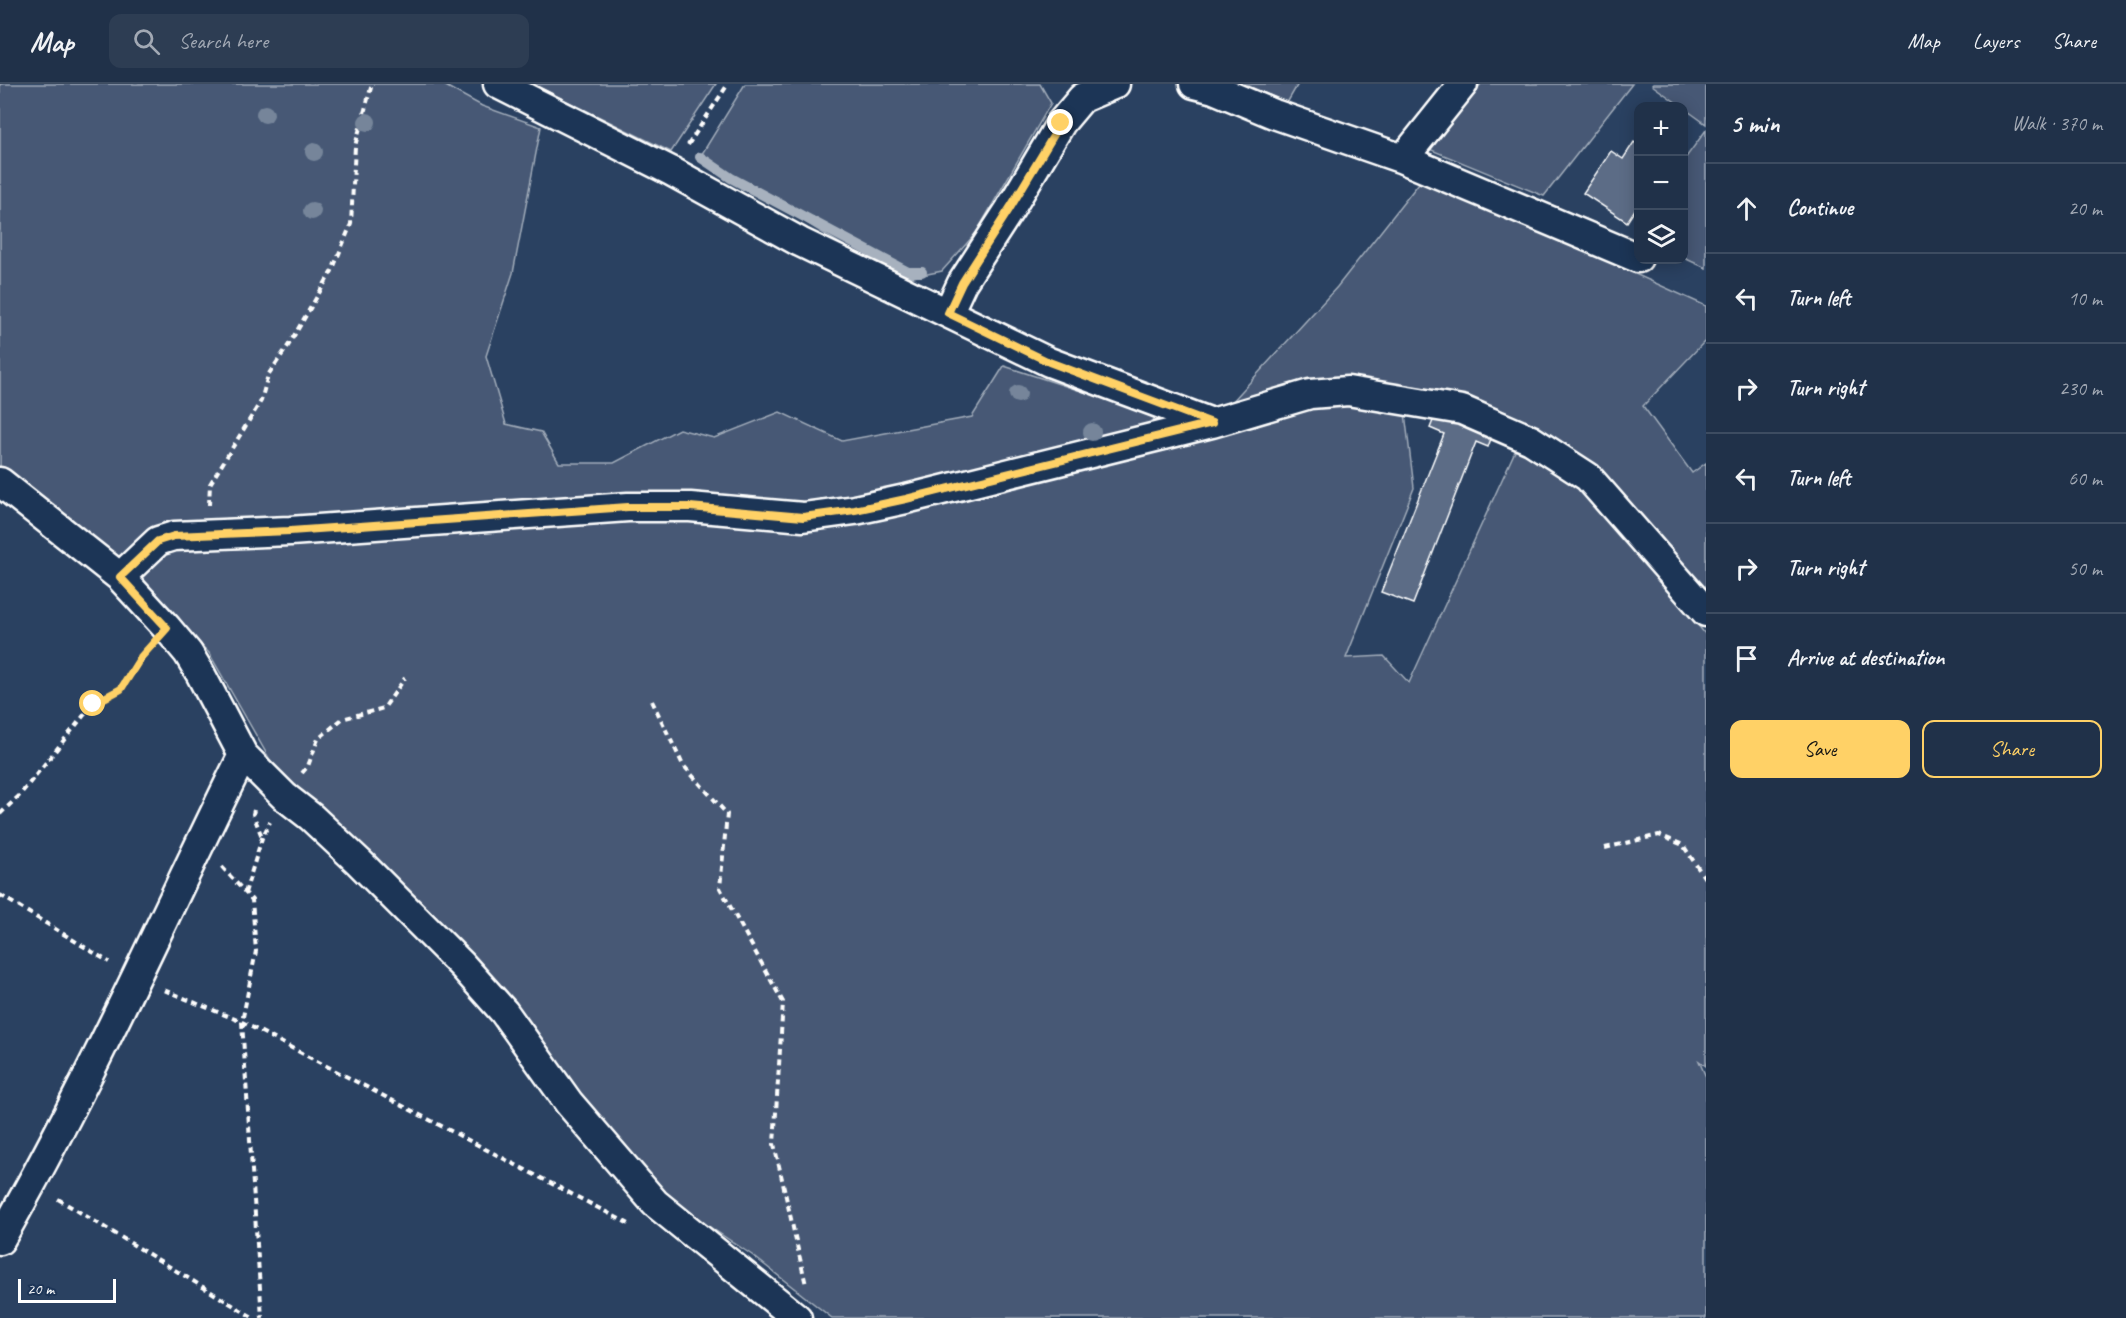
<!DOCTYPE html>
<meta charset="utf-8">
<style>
body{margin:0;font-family:Caveat,sans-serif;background:#2d3d53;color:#f1f3f6}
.controls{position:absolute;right:18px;top:18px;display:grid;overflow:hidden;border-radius:12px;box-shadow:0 3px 15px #0003}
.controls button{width:54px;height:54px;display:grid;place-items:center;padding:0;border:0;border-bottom:2px solid #3d4c61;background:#203149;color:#f1f3f6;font:30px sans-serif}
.scale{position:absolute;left:18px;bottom:15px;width:98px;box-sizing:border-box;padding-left:6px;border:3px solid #fff;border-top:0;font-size:16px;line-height:21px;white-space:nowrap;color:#fff;-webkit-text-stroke:4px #1d3557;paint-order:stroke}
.stop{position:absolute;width:18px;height:18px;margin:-14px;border:4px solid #ffd166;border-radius:50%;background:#fff}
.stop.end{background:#ffd166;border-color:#fff;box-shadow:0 2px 6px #0008}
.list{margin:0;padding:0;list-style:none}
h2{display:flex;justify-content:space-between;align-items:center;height:78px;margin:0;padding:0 24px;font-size:26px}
h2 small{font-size:20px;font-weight:400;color:#a2a9b4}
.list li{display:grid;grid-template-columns:39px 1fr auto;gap:18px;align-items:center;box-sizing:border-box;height:90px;padding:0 24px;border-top:2px solid #3d4c61}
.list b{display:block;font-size:22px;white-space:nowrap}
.list em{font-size:20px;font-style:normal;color:#a2a9b4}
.actions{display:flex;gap:12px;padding:18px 24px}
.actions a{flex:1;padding:14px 0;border:2px solid #ffd166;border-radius:12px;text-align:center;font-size:21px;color:#ffd166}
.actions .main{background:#ffd166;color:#111}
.icon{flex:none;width:33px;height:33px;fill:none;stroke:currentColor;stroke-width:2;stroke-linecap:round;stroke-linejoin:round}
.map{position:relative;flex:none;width:1706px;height:1234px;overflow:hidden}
header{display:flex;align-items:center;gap:36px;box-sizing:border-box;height:84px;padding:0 30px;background:#203149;border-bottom:2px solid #3d4c61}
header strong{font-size:28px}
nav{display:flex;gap:33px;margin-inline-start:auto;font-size:21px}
.search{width:420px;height:54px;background:#2d3d53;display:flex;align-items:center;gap:15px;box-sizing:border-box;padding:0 21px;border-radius:12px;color:#a2a9b4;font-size:22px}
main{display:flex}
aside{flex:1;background:#203149}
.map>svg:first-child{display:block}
.green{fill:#465975;stroke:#a2acba;stroke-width:1.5}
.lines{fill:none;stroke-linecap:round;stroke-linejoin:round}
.stream{stroke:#a7b1be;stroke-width:10}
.building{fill:#5b6c86;stroke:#fff;stroke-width:1.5}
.street-casing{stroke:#fff;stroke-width:33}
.path{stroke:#fff;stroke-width:4;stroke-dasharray:6 4.5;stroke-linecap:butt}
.street{stroke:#1d3557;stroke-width:28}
.tree{fill:#76859a}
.route{stroke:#ffd166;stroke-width:8}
</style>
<header>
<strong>Map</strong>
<div class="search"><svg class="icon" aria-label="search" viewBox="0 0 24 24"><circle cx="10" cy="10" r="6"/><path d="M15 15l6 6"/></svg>Search here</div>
<nav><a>Map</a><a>Layers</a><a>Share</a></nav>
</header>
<main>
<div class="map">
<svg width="1706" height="1234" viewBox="0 0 1706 1234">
<rect width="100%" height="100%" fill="#2a4161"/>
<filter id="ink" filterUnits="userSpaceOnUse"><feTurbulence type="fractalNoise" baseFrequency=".0167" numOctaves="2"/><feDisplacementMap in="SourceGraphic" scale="12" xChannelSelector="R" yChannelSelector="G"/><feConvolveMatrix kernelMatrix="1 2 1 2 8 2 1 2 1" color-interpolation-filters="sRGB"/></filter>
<g filter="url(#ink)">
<path class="green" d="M0,0H442L482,22L541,43L513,189L486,272L506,340L541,348L559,379H614L679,345L714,354L780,328L842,357L972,333L1004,282L1158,332L1140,347L802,423L709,409L544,418L199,441L119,480L0,383Z
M532,0H716L671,68Z
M745,0H1040L1051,19L976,149L942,187L899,196L700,73Z
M1244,0H1298L1287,19Z
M1481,0H1632L1544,112L1429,65Z
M1653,0H1706V40L1652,1Z
M1706,46V184L1684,174V76Z
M1423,94L1706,222V256L1643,322L1692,389L1706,379V509L1594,380L1474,315L1354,293L1231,319L1337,203Z
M1328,315L1405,329L1414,404L1346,574L1384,572L1409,599L1516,365L1577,395L1706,551V982L1699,977L1706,993V1234H832L752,1171L686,1127L606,1055L277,688L209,569L137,497L166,463L456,442L926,422L1255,342Z"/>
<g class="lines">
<path class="stream" d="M700,73L731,94L908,188H922"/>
</g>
<path class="building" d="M1634,58L1638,61V121L1627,138L1583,109L1611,67L1623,75Z
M1437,327L1493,349L1488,363L1476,358L1413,520L1381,508L1444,350L1430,344Z"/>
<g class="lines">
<defs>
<path id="street" d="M498,0L671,87L800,158L1049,278L1212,339
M1194,0L1214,5L1274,30L1403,75L1638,174
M1403,75L1463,0
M948,229L962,199L1010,125L1061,39L1082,14L1115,0
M0,398L120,493L167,544L188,569L200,589L243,671L284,712L311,733L359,778L462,881L504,928L569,1019L655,1119L797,1234
M120,493L158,457L174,452L290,447L628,423H690L803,433L855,426L906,415L1212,339L1310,310L1348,307L1462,326L1531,356L1588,393L1706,528
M0,1156C90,999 163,833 243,671"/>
</defs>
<use href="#street" class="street-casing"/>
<path class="path" d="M688,61L728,0
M209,421L210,400L261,317L268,291L288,262L332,187L351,140L355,62L372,0
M652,617L683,681L727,730L720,804L783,918L774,1060L806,1201
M302,689L308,682L318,655L342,635L384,624L405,594
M254,726L253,730L262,753
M0,730L19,712L93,620L121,605L146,567
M1605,764L1659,751L1683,761L1706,796
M222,783L252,816L256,867L242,938L262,1234
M245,809L262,754L270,738
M0,811L109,878
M164,906L242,938L631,1141
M58,1115L254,1234"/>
<use href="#street" class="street"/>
</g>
<g class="tree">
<circle cx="265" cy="30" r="9"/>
<circle cx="367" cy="38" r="9"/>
<circle cx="314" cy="68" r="9"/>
<circle cx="312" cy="127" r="9"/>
<circle cx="1018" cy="310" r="9"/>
<circle cx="1092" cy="348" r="9"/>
</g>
</g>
<g class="lines" filter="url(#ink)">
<path class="route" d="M93,620L121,605L141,573L167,544L120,493L158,457L174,452L290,447L628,423H690L803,433L855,426L906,415L1212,339L1049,278L948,229L962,199L1010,124L1061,39"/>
</g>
</svg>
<div class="controls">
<button>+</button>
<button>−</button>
<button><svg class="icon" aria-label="layers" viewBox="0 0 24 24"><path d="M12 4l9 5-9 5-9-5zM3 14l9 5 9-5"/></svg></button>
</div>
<div class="scale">20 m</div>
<div class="stop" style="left:93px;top:620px"></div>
<div class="stop end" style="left:1061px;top:39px"></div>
</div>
<aside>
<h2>5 min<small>Walk · 370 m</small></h2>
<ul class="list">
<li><svg class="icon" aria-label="ahead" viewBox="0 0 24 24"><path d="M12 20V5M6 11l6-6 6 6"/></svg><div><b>Continue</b></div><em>20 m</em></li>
<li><svg class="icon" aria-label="left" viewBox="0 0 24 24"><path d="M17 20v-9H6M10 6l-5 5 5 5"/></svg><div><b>Turn left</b></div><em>10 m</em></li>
<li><svg class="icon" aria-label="right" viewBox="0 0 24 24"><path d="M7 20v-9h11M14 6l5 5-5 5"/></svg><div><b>Turn right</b></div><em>230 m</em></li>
<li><svg class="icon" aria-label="left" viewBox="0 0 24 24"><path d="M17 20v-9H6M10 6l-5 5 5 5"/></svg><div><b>Turn left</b></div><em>60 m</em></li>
<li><svg class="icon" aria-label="right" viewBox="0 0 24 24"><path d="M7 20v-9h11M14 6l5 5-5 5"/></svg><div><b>Turn right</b></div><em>50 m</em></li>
<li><svg class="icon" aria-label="arrive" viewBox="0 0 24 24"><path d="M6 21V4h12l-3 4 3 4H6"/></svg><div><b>Arrive at destination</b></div></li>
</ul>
<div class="actions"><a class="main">Save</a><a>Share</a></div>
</aside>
</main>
